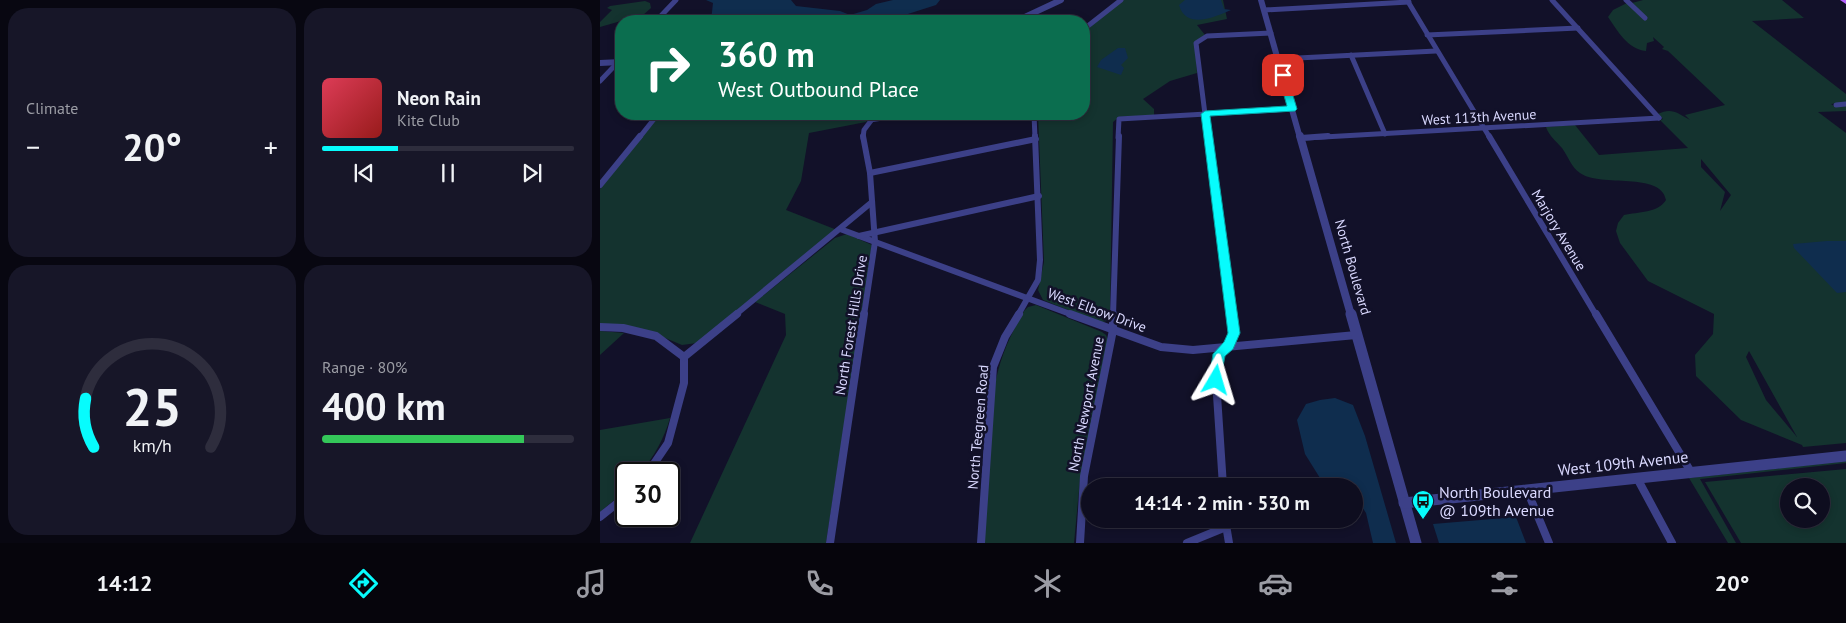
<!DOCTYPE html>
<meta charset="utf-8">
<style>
:root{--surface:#0e0d1f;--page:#171628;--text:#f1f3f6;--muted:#9b9ca4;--line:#2e2d3d;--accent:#07fcfd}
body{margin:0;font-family:"PT Sans",sans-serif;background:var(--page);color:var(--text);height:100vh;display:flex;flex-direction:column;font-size:19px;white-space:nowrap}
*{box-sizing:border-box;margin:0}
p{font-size:16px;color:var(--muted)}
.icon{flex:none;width:28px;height:28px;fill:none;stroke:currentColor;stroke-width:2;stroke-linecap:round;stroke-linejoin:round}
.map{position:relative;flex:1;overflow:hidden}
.drawer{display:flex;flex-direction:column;gap:8px;padding:8px;background:#080711;width:600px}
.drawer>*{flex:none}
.guide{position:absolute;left:15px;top:15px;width:475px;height:105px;border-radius:20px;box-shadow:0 2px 8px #0003,0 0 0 1px var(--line);background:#0b6e4f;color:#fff;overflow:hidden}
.tools{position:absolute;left:1180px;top:478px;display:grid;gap:10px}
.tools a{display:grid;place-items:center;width:50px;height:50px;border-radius:50%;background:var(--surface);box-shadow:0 2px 8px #0003,0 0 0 1px var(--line);font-size:25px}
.speed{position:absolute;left:15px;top:462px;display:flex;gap:10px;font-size:25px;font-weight:700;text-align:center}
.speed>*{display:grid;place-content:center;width:65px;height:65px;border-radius:50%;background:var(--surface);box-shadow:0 2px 8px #0003,0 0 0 1px var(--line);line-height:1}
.speed .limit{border:2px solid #111;border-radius:8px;background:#fff;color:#111}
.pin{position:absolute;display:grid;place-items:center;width:42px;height:42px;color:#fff;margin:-21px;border-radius:10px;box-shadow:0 2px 8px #0006}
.me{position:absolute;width:55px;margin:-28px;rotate:7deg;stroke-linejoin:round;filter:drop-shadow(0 0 4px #0008)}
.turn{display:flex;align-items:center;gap:18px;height:105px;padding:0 20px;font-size:22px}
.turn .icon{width:65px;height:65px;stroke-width:2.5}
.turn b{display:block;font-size:35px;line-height:42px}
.big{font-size:38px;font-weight:600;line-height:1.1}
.drawer .widget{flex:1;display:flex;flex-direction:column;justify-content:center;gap:8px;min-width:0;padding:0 18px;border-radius:20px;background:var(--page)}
.drawer .dial{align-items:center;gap:0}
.dial svg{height:130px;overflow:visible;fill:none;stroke:var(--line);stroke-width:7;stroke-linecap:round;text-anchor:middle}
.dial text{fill:var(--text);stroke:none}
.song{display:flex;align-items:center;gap:15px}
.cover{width:60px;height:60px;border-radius:8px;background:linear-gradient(135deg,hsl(350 70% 55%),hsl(0 70% 35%))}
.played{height:5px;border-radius:2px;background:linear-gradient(90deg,var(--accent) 30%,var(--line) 30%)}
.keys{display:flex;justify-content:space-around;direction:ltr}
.heat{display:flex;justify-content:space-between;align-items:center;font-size:28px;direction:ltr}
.charge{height:8px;border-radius:4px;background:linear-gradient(90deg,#34c759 80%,var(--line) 0)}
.drawer .tiles{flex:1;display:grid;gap:8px;grid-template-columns:repeat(2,1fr)}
.trip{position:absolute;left:481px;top:478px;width:282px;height:50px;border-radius:25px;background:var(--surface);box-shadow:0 2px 8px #0003,0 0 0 1px var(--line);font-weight:600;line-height:50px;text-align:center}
.dock{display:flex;height:80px;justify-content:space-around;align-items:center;background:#06050c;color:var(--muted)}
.dock .icon{width:35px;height:35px}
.dock .selected{color:var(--accent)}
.dock b{font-size:22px;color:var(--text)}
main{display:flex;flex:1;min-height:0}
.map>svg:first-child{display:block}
.green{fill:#14332f;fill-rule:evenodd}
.water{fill:#0f2d4e}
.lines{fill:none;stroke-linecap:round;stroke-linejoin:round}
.minor-far2{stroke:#3c4088;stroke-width:5}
.minor-far1{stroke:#3c4088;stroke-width:6}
.minor{stroke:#3c4088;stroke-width:8}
.tertiary-far2{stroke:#3c4088;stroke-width:6}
.tertiary-far1{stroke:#3c4088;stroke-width:8}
.tertiary{stroke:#3c4088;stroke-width:11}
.primary{fill:#b461fe;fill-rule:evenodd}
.route{fill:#07fcfd;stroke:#05a4a4}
.labels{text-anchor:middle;stroke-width:5;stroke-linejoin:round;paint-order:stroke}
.street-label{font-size:14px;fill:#dad9ff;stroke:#121129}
.near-street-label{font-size:16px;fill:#dad9ff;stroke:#121129}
.near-poi-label{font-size:16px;fill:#dad9ff;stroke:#121129;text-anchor:start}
</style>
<main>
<section class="drawer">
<div class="tiles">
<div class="widget"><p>Climate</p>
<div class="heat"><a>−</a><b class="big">20°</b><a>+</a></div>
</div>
<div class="widget">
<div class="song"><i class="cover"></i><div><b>Neon Rain</b><p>Kite Club</p></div></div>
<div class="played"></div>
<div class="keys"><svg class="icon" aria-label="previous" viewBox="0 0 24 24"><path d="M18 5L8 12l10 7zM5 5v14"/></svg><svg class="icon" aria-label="pause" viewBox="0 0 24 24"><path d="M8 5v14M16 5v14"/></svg><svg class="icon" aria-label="next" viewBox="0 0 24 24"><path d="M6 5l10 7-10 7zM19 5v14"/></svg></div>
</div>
<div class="widget dial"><svg viewBox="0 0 100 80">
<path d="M14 69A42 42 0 1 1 86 69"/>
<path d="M14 69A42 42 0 0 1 9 39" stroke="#07fcfd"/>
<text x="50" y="56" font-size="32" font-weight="700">25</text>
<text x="50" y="72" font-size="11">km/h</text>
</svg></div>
<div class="widget"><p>Range · 80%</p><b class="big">400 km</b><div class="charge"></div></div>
</div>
</section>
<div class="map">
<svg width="1246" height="543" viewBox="0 0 1246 543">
<rect width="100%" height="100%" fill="#121129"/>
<g class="green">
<polygon points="523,0 623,0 627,19 597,25 605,35 595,42 597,73 570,81 543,99 554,109 554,115 519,117 513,122 510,316 509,320 500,323 443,300 438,290 444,262 438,114 484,114 484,32"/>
<path d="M1043,0H1182L1204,18L1152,21L1246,94V102L1231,104L1236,107L1246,106V111L1218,112L1246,133V443L1203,447L1202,445L1141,420L1096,376L1095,355L1113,334L1114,314L1048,281L1020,243L1016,231L1018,223L1024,215C1038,212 1058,213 1066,200C1061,171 1001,188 980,173C971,167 968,156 962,148C956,141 949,136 946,127L975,125L999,155L1088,148L1060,120L1063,119L1058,114C1071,107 1078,113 1090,120L1085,115L1125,105L1068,51L1062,49L1064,47L1053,37L1054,41L1047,43L1046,51C1027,49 1018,31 1008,17L1013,10L1027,3L1045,19H1048L1032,3ZM1101,159L1131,195L1120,211L1125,192L1101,167ZM1149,351L1197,437L1166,400L1146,357Z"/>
<polygon points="45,1 50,3 51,8 43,15 31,21 21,21 0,27 0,22 12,10 7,8 10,6"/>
<polygon points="60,114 273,114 266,122 209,133 201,181 186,210 237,230 97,343 82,345 53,333 0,325 0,189"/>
<polygon points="247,234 272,245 226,543 90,543 186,335 185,314 155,302 235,238"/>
<path d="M436,305L502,332L506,335L508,340L480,480L474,543H384L394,390C399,360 409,337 424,311L428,307Z"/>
<polygon points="0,331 24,333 0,355"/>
<path d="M70,418C64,439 54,456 40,474H26V490L0,512V430Z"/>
<polygon points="1246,461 1246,463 1100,479 1136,543 1128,543 1089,478"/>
<path d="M1246,469V543H1141L1105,482ZM1189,486H1221V519H1189Z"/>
</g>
<g class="water">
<polygon points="106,0 191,0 196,6 240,11 250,15 267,10 276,4 293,0 340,0 336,5 286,21 111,21 113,3"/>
<path d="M585,0H621L624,9L631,10C615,17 586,30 579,5Z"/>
<polygon points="518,48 525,48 528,58 521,65 524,68 521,75 497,67 501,60"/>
<polygon points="1227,241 1246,241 1246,292 1237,293 1194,248 1193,244"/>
<polygon points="735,398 753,405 765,436 796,543 773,543 766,513 755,496 755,486 720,478 705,454 697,420 706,404 720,400"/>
<polygon points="916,517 926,543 839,543 833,524"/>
</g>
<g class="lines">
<g class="minor-far2">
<polyline points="807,0 890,138"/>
<polyline points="952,0 1059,118"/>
<polyline points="1026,0 1045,18"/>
<polyline points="664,10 809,2"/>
<polyline points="56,21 76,0"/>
<polyline points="484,29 521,0"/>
<polyline points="827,35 978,28"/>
<polyline points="751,55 785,134"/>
<polyline points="678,59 836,51"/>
<polyline points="0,81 21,59"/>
<polyline points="1236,105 1246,104"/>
<polyline points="434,114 435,138"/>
<polyline points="270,120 307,114"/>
<polyline points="39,138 58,114"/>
<polyline points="263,138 264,130 276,114"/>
<polyline points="518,138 519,119 692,109"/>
<polyline points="608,138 596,43 607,36 671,33"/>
<polyline points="706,138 1059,118"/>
</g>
<g class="minor-far1">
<polyline points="263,136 270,173 275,242 264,315"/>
<polyline points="608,136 632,315"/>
<polyline points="889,136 996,315"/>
<polyline points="701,138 728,136"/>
<polyline points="270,173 436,139"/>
<polyline points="0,185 40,136"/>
<polyline points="240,229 473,315"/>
<polyline points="259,236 439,196"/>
<polyline points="135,315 272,202"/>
<polyline points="418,315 438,280 440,260 435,136"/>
<polyline points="513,315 519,136"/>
</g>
<g class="minor">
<polyline points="470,314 561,347 593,350 756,335"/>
<polyline points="996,314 1091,472"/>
<polyline points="0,327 23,328 56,336 84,357 84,383 68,443 47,474"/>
<polyline points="84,357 137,314"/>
<polyline points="1037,478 1072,543"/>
<path d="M623,486L616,380L619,354C635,340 634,333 631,314"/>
<polyline points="927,490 949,543"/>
<polyline points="0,517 26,496"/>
<polyline points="625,519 629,543"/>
<polyline points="230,543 264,314"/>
<polyline points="381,543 393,367 405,337 419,314"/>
<polyline points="480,543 484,476 513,330 513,314"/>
<polyline points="587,543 626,527"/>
</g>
<g class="tertiary-far2">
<polyline points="661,0 700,138"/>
<polyline points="416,21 461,0"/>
<polyline points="0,63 21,62"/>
</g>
<polyline class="tertiary-far1" points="700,136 751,315"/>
<g class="tertiary">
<polyline points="751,314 816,543"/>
<polyline points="804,503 1246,456"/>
</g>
<polygon class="primary" points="1240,0 1246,0 1246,4"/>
</g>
<polygon class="route" points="683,73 687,75 697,109 695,111 610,116 640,333 633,349 625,356 620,383 616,385 611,383 609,380 613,354 624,342 628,333 601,114 605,111 687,106 678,75"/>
<defs>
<g id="bus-pin" transform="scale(1.125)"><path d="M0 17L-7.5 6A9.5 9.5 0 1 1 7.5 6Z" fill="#07fcfd" stroke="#121129"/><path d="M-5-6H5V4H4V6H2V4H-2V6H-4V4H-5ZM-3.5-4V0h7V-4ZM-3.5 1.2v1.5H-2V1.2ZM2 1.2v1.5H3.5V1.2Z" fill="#111"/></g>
</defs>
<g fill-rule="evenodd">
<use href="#bus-pin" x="823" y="501"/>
</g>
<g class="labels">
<g class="street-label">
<text transform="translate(879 117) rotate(-3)" y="5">West 113th Avenue</text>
<text transform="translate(959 230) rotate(59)" y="5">Marjory Avenue</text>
<text transform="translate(753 267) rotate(74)" y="5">North Boulevard</text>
<text transform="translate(497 310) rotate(20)" y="5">West Elbow Drive</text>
<text transform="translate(251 325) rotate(-81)" y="5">North Forest Hills Drive</text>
<text transform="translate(486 404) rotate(-79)" y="5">North Newport Avenue</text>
<text transform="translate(378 427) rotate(-85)" y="5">North Teegreen Road</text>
</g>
<g class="near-street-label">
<text transform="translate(1023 463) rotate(-6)" y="6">West 109th Avenue</text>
</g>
<g class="near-poi-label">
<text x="839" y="498">North Boulevard<tspan x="839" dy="18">@ 109th Avenue</tspan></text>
</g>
</g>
</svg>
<div class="tools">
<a><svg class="icon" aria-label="search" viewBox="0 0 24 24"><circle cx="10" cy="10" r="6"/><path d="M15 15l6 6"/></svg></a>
</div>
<div class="speed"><div class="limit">30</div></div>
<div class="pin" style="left:683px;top:75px;background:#d93025"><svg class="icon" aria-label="arrive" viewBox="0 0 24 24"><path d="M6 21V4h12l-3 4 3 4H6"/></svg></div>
<svg class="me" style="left:616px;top:380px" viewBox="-20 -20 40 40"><path d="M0-17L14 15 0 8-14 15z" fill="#07fcfd" stroke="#fff" stroke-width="4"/></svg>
<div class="trip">14:14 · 2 min · 530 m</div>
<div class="guide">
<div class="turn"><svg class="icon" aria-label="right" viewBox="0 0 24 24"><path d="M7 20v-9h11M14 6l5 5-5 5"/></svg><div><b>360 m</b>West Outbound Place</div></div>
</div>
</div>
</main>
<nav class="dock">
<b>14:12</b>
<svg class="icon selected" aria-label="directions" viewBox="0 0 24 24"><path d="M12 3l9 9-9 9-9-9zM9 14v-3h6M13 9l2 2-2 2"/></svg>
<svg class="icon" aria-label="music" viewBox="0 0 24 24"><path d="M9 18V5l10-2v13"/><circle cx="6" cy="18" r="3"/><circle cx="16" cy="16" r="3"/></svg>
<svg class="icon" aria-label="phone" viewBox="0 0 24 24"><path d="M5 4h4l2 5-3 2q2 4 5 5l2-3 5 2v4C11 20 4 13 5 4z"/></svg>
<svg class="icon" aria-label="climate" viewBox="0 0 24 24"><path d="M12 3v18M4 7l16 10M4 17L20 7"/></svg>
<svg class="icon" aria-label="car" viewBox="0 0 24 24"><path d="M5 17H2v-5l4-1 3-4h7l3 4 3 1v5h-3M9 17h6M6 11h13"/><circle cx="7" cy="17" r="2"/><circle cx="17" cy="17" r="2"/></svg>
<svg class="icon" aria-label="filters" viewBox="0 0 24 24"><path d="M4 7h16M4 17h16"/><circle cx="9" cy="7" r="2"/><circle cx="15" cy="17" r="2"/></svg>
<b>20°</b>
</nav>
